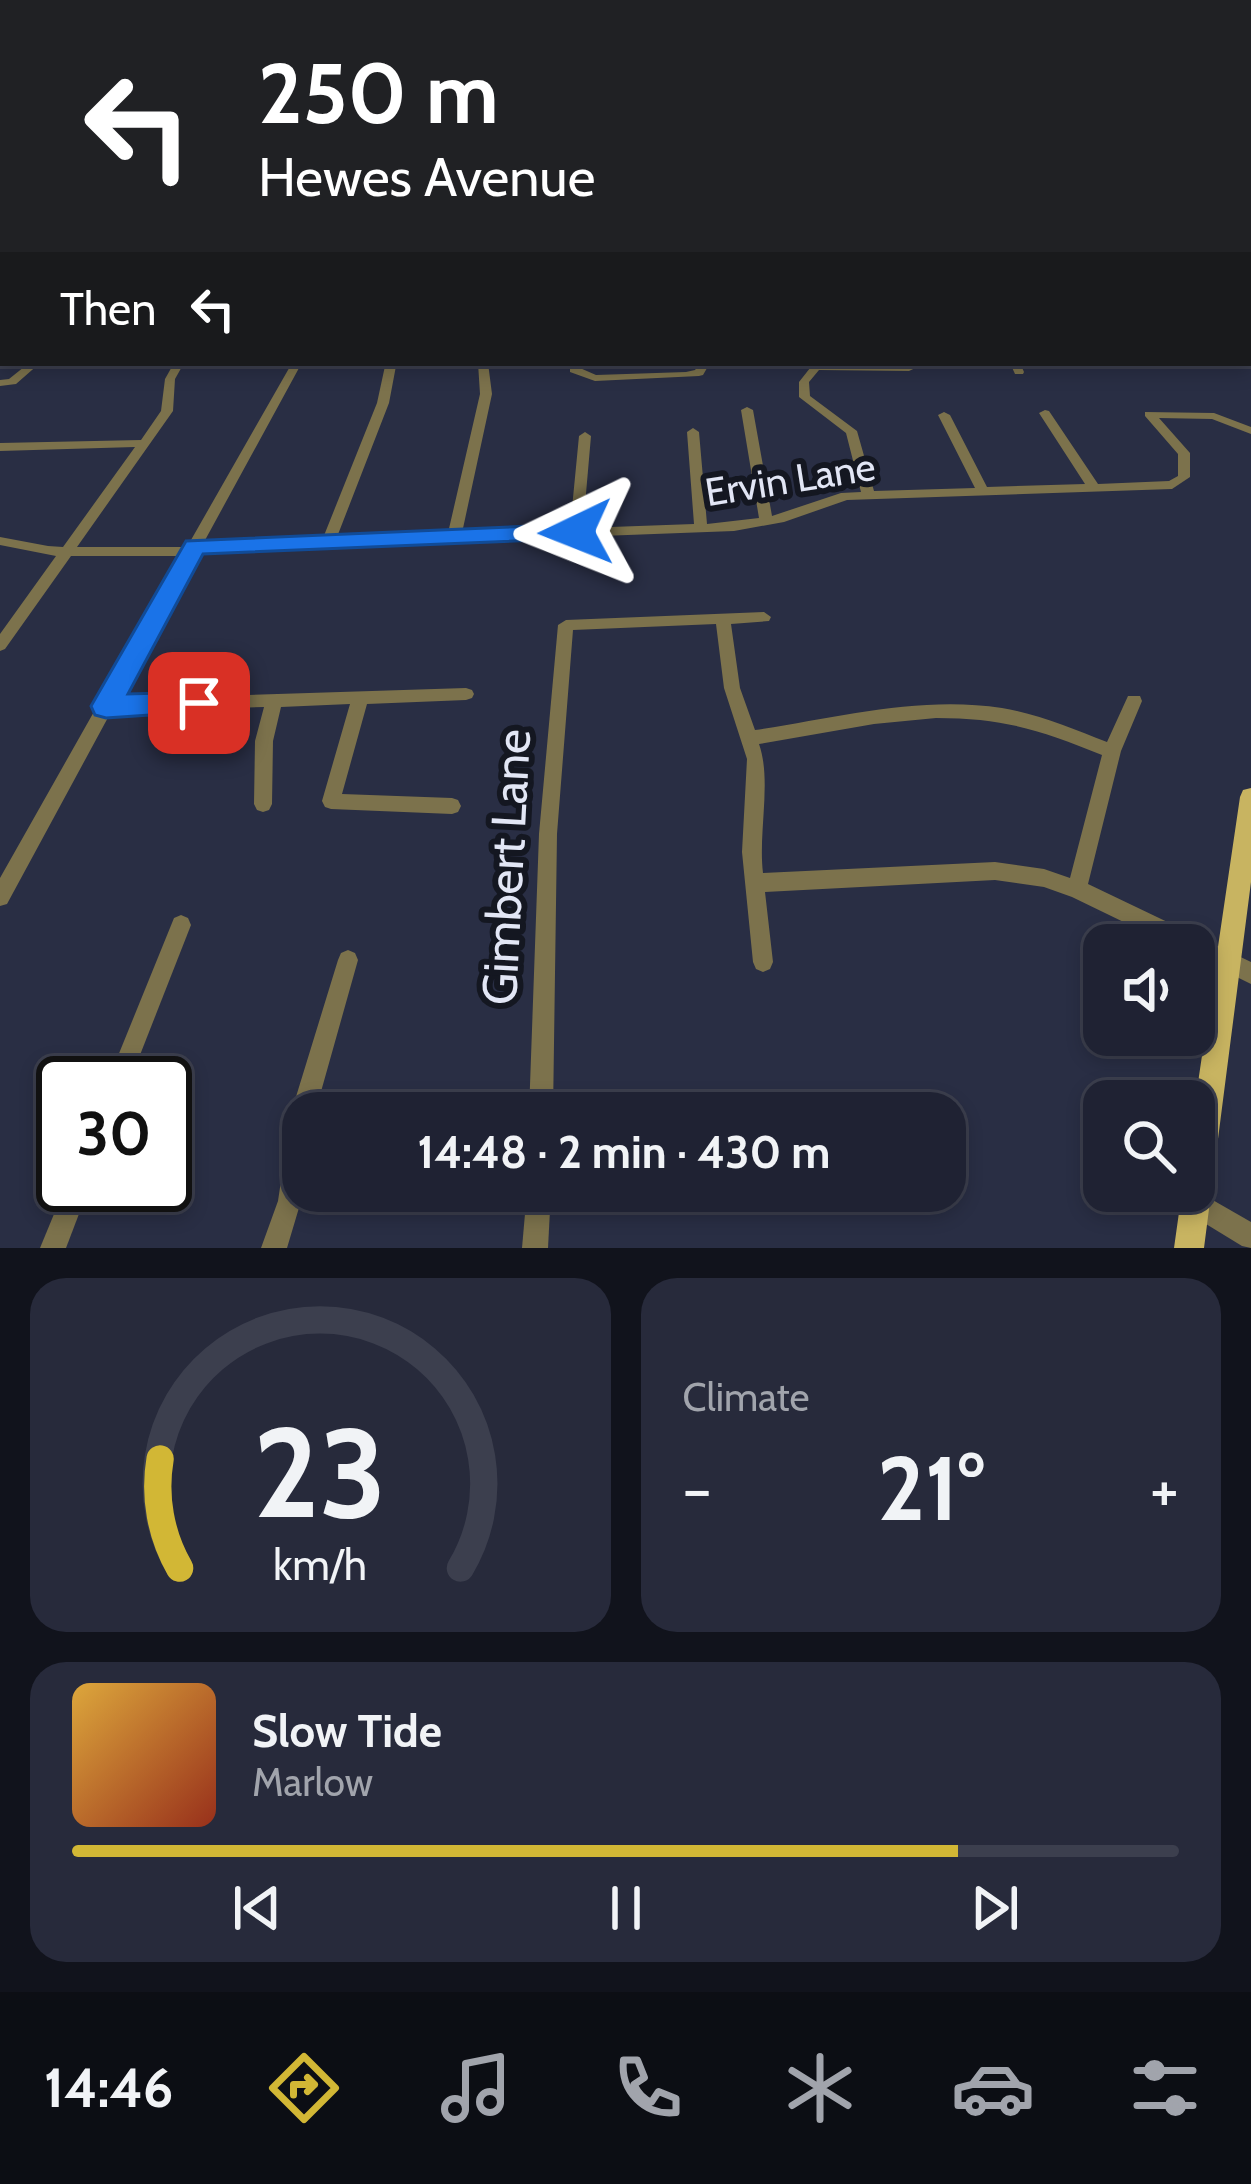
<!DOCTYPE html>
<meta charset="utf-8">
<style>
:root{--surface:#1f2233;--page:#272a3b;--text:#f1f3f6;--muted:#a1a4ac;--line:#3c3f4e;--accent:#d2b735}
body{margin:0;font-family:Cabin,sans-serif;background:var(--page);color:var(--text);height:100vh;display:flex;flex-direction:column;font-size:45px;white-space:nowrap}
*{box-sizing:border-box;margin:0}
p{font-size:39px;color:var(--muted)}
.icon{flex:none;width:66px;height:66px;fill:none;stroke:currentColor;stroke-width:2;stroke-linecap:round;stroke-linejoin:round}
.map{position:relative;height:1248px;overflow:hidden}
.drawer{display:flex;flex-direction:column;gap:30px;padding:30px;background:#11131c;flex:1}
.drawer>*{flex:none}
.hud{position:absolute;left:0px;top:0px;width:1251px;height:366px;box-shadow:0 6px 18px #0003,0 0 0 3px var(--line);background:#202124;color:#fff;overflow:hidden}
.controls{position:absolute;left:1083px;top:924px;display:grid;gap:24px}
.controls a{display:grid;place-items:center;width:132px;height:132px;border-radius:24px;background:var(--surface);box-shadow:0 6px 18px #0003,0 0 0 3px var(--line);font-size:60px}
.speed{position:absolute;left:36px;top:1056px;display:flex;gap:24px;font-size:60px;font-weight:700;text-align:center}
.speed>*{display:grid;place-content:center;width:156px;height:156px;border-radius:50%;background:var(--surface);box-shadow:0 6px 18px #0003,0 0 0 3px var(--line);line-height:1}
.speed .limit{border:6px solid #111;border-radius:18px;background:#fff;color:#111}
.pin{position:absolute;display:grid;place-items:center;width:102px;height:102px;color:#fff;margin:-51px;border-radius:24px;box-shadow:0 6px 18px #0006}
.me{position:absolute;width:132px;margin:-66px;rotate:268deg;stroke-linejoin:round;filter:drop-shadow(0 0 9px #0008)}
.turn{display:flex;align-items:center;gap:42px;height:252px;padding:0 60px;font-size:54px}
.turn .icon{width:156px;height:156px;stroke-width:2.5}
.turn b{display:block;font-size:84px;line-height:102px}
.then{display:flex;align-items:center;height:114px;padding:0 60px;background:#0003;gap:24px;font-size:45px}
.big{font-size:90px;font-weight:700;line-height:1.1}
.drawer .card{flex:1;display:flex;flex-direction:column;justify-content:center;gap:18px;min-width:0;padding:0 42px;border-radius:36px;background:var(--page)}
.drawer .dial{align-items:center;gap:0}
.dial svg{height:312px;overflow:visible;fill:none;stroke:var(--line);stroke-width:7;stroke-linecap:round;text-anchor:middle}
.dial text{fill:var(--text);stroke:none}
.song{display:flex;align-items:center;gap:36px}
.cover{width:144px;height:144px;border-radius:18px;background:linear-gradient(135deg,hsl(40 70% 55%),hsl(10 70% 35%))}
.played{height:12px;border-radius:6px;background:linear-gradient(90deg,var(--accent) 80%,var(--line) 80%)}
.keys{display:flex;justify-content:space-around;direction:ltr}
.heat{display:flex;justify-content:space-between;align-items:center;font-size:66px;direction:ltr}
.drawer .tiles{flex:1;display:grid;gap:30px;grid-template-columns:1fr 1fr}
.card:last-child{grid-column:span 2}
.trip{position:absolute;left:282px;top:1092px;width:684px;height:120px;border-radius:36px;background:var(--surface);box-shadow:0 6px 18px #0003,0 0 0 3px var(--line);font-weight:700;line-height:120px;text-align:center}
.tab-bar{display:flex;height:192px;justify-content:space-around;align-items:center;background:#0c0e14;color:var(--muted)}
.tab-bar .icon{width:84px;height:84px}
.tab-bar .active{color:var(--accent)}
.tab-bar b{font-size:54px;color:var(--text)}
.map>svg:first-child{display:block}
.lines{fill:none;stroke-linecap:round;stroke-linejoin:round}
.minor{fill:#7c724c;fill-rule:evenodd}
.major{fill:#c8b461;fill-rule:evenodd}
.route{fill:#1a73e8;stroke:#114b97;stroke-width:3}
.labels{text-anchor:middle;stroke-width:12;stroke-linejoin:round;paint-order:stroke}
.street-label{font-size:39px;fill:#e2e6f5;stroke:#141721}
.near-street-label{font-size:48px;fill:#e2e6f5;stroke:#141721}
</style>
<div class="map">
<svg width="1251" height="1248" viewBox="0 0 1251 1248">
<rect width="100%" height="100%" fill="#292e44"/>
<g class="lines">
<g class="minor">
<polygon points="3,156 3,161 0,162 0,157"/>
<polygon points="1248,160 1251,161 1251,165 1248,164"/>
<polygon points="1248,186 1251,187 1251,191 1248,190"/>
<polygon points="3,199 3,205 0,206 0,200"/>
<rect x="1248" y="211" width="3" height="5"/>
<rect x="1248" y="230" width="3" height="4"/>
<rect x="0" y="259" width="3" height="6"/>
<polygon points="3,275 3,283 0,284 0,276"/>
<rect x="1248" y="292" width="3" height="6"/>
<rect x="0" y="294" width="3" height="6"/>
<polygon points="1248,357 1251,358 1251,364 1247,363"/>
<polygon points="29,363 40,363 16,384 0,386 0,380 9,379"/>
<path d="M174,363H184L175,379L173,411L77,547H187L292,363H400L396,366L389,403L337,537L448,533L480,394L478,363H488L492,394L462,533L570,529L579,436L585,432L591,436L583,528L694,524L687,432L693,428L699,432L707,524L759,518L741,410L747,407L753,410L772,516L841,493L861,492L846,433L799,397V382L814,363H926L909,371L819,370L809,382L810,396L857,431L874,491L975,488L938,415L944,412L950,415L987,487L1085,484L1039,413L1045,410L1049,411L1098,484L1169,481L1178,476V454L1145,416V412L1214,413L1251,427V434L1212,419L1159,418L1190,453V477L1172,489L847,500L784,522L734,531L199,551L119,699L466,688L472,690L474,694L472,698L466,700L367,704L342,794L452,798L458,800L461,806L458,812L452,814L331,809L325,807L322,801L350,704L281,707L273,741L272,804L269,810L263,812L257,810L254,804L255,741L264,707L111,712L7,904L0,906V878L182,556H71L5,649L0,651V634L56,556L0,545V537L48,546L63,547L135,447L0,451V443L141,440L161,411L165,379ZM385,366L377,403L323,538L204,542L299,368Z"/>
<polygon points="570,363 580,363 580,368 596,375 686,372 695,370 700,363 710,363 703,375 699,376 595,381 570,372"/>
<polygon points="1010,363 1020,363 1024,372 1023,374 1015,374"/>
<polygon points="1109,363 1120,363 1123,367 1114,369"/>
<path d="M764,612L771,617L769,621L731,624L740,688L755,730C836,718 920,695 1002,708C1039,714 1073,729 1107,742L1128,696H1140L1142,701L1121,751L1088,884L1251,962V984L1194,956V945H1171L1072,897L1044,887L995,880L765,892L773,962L770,969L763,972L756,969L753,962L742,852L747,759L724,688L716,624L573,630L557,834L553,1113H529L539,834L558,625L566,620ZM936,718C1004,718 1040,730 1102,755L1070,878L1044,869L995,862L763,873C758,832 772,781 759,744L874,724Z"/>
<polygon points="181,915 188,918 191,925 129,1083 107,1083 174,918"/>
<polygon points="348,950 355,953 358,960 315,1113 303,1113 304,1191 287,1248 261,1248 278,1201 291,1113 338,960 341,953"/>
<polygon points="66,1185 90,1185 66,1248 40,1248"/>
<polygon points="527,1191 551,1191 548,1248 522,1248"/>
<polygon points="1197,1191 1251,1222 1251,1248 1242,1246 1188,1213 1184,1204 1188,1195"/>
</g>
<polygon class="major" points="1251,788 1251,882 1204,1248 1174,1248 1182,1191 1194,1191 1194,1110 1240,797 1243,790"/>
</g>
<linearGradient id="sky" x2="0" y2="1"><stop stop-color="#171925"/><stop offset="0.46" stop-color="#434c67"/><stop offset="1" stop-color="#434c67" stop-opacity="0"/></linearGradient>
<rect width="1251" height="322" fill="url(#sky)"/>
<polygon class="route" points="576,524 585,527 585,538 203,554 128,694 199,692 209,695 213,703 209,711 106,718 95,715 91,706 186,541"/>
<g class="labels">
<g class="street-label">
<text transform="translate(790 479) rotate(-9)" y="14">Ervin Lane</text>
</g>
<g class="near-street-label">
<text transform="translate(506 867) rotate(-87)" y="17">Gimbert Lane</text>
</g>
</g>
</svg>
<div class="controls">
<a><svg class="icon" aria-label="sound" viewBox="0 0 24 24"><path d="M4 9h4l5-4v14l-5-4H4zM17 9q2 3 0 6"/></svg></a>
<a><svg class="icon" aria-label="search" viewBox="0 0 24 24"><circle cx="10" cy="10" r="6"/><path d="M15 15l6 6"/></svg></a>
</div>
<div class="speed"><div class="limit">30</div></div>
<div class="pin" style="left:199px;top:703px;background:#d93025"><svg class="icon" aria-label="arrive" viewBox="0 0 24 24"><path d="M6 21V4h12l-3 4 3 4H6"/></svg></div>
<svg class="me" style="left:576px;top:532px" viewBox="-20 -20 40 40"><path d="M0-17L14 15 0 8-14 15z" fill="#1a73e8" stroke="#fff" stroke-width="4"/></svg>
<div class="trip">14:48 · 2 min · 430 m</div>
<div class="hud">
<div class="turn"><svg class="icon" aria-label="left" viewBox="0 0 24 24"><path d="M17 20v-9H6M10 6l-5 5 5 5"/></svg><div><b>250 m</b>Hewes Avenue</div></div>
<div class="then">Then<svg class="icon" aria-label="left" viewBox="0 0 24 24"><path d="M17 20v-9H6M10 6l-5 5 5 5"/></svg></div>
</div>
</div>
<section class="drawer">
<div class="tiles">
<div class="card dial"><svg viewBox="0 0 100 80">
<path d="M14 69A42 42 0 1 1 86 69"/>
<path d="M14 69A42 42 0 0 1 9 41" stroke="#d2b735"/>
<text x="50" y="56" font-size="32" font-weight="700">23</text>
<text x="50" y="72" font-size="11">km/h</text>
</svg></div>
<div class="card"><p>Climate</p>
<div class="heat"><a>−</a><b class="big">21°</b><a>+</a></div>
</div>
<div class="card">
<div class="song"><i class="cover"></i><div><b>Slow Tide</b><p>Marlow</p></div></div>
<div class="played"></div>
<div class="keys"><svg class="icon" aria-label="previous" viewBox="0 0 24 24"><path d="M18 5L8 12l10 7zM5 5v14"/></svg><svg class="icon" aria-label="pause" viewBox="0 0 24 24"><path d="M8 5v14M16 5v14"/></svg><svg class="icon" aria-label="next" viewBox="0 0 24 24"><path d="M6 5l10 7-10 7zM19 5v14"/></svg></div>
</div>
</div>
</section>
<nav class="tab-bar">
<b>14:46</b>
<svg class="icon active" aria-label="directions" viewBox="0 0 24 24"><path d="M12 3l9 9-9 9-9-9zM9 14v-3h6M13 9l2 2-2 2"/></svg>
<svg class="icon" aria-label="music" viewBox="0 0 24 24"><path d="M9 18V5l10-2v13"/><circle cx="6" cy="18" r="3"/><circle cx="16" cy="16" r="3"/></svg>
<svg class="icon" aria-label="phone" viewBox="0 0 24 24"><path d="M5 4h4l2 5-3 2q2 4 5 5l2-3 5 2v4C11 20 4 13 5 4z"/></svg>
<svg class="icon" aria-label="climate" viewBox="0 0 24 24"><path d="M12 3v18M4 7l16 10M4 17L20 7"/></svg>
<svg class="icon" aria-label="car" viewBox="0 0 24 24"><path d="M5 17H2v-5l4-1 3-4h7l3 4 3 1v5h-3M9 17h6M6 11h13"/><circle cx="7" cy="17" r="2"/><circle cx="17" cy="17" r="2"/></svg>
<svg class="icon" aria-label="filters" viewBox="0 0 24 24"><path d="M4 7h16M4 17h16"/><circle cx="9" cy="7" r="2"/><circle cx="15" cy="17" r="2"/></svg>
</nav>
